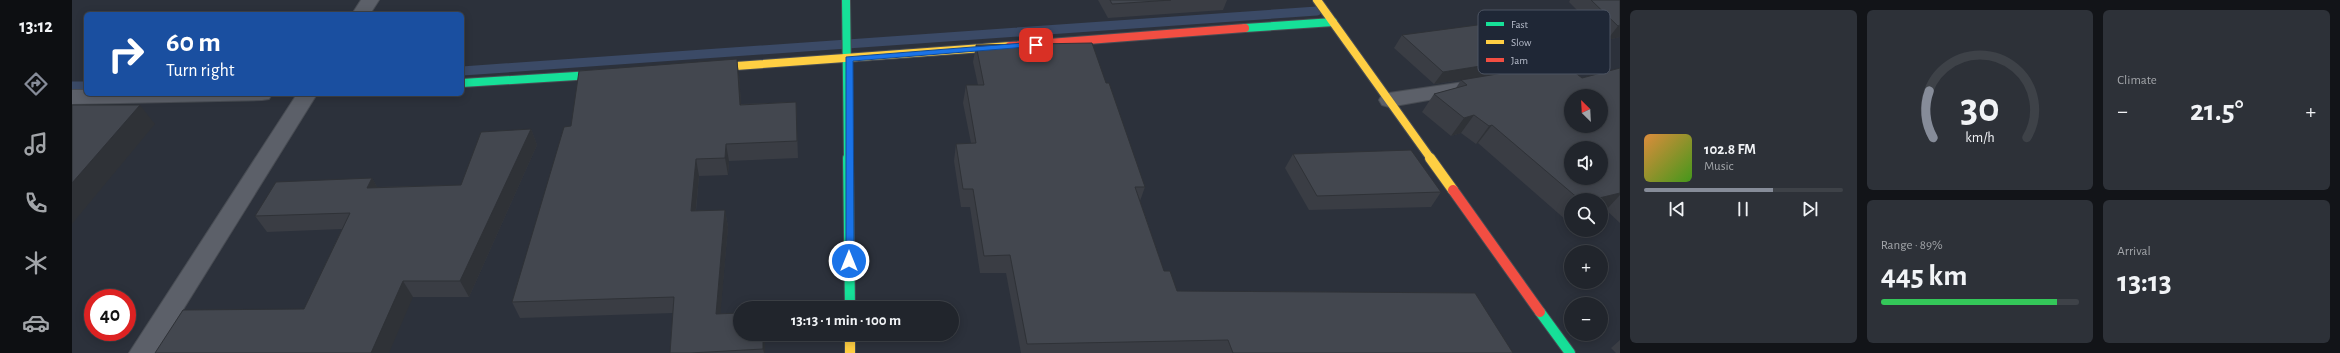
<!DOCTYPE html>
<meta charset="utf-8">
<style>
:root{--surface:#21252c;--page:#2d3138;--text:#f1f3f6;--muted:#a2a5a9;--line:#3e4248;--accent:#868c99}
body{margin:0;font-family:"Alegreya Sans",sans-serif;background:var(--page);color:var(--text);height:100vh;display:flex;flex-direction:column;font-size:15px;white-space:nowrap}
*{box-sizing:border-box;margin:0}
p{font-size:13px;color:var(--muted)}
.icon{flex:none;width:22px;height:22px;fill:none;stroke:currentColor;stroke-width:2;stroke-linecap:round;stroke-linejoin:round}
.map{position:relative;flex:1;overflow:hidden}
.drawer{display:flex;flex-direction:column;gap:10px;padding:10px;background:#121418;width:720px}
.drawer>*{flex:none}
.banner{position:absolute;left:12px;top:12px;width:380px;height:84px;border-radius:6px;box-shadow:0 2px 10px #0003,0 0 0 1px var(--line);background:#1a4fa0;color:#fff;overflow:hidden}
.needle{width:26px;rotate:336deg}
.controls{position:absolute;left:1492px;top:89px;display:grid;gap:8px}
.controls a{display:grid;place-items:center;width:44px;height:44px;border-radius:50%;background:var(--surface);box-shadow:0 2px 10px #0003,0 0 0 1px var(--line);font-size:20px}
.speed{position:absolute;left:12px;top:289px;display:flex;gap:8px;font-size:20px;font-weight:700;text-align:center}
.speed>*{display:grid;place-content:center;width:52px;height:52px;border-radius:50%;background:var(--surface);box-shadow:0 2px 10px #0003,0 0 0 1px var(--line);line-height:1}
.speed .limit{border:6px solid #d22;background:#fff;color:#111}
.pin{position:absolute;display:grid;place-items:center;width:34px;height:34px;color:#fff;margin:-17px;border-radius:8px;box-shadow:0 2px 6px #0006}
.me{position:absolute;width:44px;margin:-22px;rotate:0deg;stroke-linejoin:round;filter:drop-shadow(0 0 3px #0008)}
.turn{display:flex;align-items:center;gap:14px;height:84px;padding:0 16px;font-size:18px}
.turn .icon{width:52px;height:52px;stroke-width:2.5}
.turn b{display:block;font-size:28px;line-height:34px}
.big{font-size:30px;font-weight:600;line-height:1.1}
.drawer .tile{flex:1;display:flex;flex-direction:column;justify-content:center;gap:6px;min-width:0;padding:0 14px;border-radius:6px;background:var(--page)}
.drawer .dial{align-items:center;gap:0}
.dial svg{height:104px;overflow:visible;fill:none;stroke:var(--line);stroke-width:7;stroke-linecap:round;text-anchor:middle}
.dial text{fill:var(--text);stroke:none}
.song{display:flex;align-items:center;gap:12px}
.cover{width:48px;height:48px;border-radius:6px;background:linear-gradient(135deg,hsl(30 70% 55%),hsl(100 70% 35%))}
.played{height:4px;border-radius:2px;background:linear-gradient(90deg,var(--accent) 65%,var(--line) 65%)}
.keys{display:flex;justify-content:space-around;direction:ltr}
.heat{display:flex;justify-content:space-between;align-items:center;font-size:22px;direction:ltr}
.charge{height:6px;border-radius:3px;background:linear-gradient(90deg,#34c759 89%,var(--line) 0)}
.drawer .tiles{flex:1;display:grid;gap:10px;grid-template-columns:repeat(3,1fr)}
.tile:first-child{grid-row:span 2}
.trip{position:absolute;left:661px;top:301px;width:226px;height:40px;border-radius:20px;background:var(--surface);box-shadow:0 2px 10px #0003,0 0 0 1px var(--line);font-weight:600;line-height:40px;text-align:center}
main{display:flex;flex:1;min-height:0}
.menu{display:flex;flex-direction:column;width:72px;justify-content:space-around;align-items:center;background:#0d0f12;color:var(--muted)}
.menu .icon{width:28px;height:28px}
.menu .active{color:var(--accent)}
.menu b{font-size:18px;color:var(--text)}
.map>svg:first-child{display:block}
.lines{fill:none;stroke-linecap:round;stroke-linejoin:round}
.stream{stroke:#3b4a66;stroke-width:9}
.street-casing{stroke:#484c53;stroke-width:2}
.fast-far1-casing{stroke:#484c53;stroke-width:10}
.fast-casing{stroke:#484c53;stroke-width:12}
.slow-far1-casing{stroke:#484c53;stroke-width:10}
.slow-casing{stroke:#484c53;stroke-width:12}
.jam-far1-casing{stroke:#484c53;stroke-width:10}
.jam-casing{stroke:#484c53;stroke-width:12}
.street{fill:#5c6069;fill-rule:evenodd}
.fast-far1{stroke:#16e098;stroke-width:8}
.fast{stroke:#16e098;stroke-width:10}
.slow-far1{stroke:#ffcf43;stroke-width:8}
.slow{stroke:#ffcf43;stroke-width:10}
.jam-far1{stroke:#f24e42;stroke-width:8}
.jam{stroke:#f24e42;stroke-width:10}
.wall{fill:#3a3d44}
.shaded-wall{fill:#2f3237}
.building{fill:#43474f;stroke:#2f3237;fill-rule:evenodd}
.route{fill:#1a73e8;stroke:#114b97}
.key{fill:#1f2736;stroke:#4d5463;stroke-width:1}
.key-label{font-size:11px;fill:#b7bdcb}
</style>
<main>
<nav class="menu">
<b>13:12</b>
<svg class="icon active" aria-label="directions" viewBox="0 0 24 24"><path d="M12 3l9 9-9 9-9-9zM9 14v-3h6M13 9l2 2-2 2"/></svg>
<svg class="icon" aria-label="music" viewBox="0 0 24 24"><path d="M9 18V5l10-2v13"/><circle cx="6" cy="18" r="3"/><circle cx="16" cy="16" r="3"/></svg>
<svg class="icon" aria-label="phone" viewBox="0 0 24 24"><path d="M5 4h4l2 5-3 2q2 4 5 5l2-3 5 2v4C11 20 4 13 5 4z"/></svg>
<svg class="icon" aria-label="climate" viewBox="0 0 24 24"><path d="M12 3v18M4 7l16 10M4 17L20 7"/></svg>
<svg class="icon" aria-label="car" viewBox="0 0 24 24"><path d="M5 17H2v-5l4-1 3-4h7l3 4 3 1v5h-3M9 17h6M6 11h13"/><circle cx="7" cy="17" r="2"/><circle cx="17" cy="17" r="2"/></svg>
</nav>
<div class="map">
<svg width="1548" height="353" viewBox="0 0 1548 353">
<rect width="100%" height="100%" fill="#2c313b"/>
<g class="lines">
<g class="stream">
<polyline points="390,71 1245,11"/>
<polyline points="0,86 14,86"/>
</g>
<g class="street-casing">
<g id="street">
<polygon points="289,0 307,0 298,14 280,14"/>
<polygon points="1406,80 1413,82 1416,86 1413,90 1317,107 1310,105 1307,100 1310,95 1317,93"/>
<polygon points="0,90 14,90 14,94 200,94 197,99 190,100 0,104"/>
<polygon points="225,94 245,94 84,353 57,353"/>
</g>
</g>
<g class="fast-far1-casing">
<g id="fast-far1">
<polyline points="774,0 776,159"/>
<polyline points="1173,28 1261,22"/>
<polyline points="390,83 536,74"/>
</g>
</g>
<g class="fast-casing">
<g id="fast">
<polyline points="776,158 778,308"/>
<polyline points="1468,312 1498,353"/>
</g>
</g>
<g class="slow-far1-casing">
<g id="slow-far1">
<polyline points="1245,0 1359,159"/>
<polyline points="636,68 938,46"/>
</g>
</g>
<g class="slow-casing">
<g id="slow">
<polyline points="1358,158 1381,190"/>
<polyline points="778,334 778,353"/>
</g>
</g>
<g class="jam-far1-casing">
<polyline id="jam-far1" points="938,46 1173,28"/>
</g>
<g class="jam-casing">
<polyline id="jam" points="1381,190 1468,312"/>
</g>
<use href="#street" class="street"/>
<use href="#fast-far1" class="fast-far1"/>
<use href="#fast" class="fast"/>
<use href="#slow-far1" class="slow-far1"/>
<use href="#slow" class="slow"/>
<use href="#jam-far1" class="jam-far1"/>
<use href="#jam" class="jam"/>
</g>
<g class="wall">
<polygon points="1026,0 1155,0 1151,10 1036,18"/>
<polygon points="1498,0 1548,0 1548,37 1535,40 1497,2"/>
<polygon points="1330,35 1471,56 1463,67 1510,78 1548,68 1548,223 1534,210 1529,211 1529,200 1499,200 1499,219 1494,220 1406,143 1404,144 1389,133 1379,136 1350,112 1362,94 1384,88 1389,80 1362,84 1322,48"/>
<polygon points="904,45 1073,187 1068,201 1092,271 1105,291 1441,353 949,353 934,273 908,273 898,207 889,207 882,161 884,144 899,143 891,103 894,85 906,85 901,62"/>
<polygon points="667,75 669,104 724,102 726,158 657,161 656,175 627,176 624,211 653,210 656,227 648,314 668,334 693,334 693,353 598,353 601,313 448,318 440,302 499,126"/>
<polygon points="459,129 465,145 397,297 341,297 232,309 270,229 195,232 183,216 300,178 305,187 389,185"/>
<polygon points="1221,154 1369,192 1359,207 1237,210 1213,168"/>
<polygon points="1548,340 1548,353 1544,353 1539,348"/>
</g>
<g class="shaded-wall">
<polygon points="1548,25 1548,37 1535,40 1546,26"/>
<polygon points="1471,56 1462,69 1362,84 1371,72"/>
<polygon points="665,59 667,75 670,122 668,105"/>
<polygon points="68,105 83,124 0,224 0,183"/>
<polygon points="1402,115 1389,133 1379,136 1392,118"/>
<polygon points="1420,125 1406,143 1404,144 1417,126"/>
<polygon points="459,129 465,145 397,297 388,281"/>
<polygon points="654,144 657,161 656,175 653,158"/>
<polygon points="624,159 627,176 622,228 619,211"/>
<polygon points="300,178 309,194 295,188"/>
<polygon points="1548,193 1548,195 1534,210 1529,211 1529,200 1519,200"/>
<polygon points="653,210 656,227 647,330 644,314"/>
<polygon points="1499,214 1499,219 1494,220"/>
<polygon points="331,281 341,297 317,353 299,353"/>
<polygon points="691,334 693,334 693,353 692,353 691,349"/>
</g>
<g class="building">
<polygon points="1038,0 1099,0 1040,4"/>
<polygon points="1519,0 1548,0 1548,25 1546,26"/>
<polygon points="1428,22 1471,56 1371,72 1330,35"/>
<polygon points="1020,43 1034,83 1037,83 1073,187 1063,187 1092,271 1098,271 1105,291 1403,293 1441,353 1161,353 1156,340 955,344 938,255 912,256 901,189 891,189 884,144 904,143 894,85 912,85 904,45"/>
<polygon points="665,59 668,105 724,102 725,141 654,144 653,158 624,159 619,211 653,210 644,314 668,313 668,334 691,334 691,349 618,353 598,353 602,297 440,302 492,127 499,126 507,71"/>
<path d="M1488,61L1510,78L1548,68V193L1519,200H1508L1420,125L1417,126L1402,115L1392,118L1362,94L1395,85L1389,80L1485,64ZM1499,96H1529V126H1499ZM1499,148H1529V178H1499Z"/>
<polygon points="0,105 68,105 0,183"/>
<polygon points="459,129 388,281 331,281 299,353 83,353 111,310 232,309 278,213 183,216 204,182 300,178 295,188 389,185 409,132"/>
<polygon points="1339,150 1369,192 1245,196 1221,154"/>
</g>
<polygon class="route" points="964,42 967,43 967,46 781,61 782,261 777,265 774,264 774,57"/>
<rect x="1406" y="10" width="132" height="64" rx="6" class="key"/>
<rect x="1414" y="22" width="18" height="4" fill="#16e098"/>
<rect x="1414" y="40" width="18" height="4" fill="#ffcf43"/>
<rect x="1414" y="58" width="18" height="4" fill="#f24e42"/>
<g class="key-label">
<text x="1439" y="28">Fast</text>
<text x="1439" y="46">Slow</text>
<text x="1439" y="64">Jam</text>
</g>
</svg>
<div class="controls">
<a><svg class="needle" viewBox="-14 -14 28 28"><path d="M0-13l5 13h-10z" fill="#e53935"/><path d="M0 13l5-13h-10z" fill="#a2a5a9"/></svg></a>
<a><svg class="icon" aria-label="sound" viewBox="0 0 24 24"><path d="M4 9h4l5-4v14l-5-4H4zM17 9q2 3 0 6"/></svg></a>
<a><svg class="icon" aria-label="search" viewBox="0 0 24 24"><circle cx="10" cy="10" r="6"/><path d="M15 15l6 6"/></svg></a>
<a>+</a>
<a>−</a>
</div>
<div class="speed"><div class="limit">40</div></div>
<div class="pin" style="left:964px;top:45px;background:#d93025"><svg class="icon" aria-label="arrive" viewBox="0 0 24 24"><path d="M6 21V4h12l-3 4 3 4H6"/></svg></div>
<svg class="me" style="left:777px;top:261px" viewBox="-20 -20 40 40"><circle r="17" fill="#1a73e8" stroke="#fff" stroke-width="3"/><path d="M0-11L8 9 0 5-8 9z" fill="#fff"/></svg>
<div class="trip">13:13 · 1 min · 100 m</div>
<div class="banner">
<div class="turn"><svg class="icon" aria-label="right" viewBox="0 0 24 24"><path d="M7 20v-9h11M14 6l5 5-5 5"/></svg><div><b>60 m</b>Turn right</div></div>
</div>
</div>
<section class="drawer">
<div class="tiles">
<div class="tile">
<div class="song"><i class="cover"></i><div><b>102.8 FM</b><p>Music</p></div></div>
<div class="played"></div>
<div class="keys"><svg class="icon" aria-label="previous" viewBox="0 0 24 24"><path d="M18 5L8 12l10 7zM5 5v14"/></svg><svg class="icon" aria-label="pause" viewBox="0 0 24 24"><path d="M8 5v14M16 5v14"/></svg><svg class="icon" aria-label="next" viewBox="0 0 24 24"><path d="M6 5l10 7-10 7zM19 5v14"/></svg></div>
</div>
<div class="tile dial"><svg viewBox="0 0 100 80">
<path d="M14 69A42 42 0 1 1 86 69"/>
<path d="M14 69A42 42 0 0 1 11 33" stroke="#868c99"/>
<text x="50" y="56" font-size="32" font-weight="700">30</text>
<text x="50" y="72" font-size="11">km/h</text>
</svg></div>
<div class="tile"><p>Climate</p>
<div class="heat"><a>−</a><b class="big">21.5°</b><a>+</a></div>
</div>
<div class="tile"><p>Range · 89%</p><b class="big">445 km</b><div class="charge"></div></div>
<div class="tile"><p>Arrival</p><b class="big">13:13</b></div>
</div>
</section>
</main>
